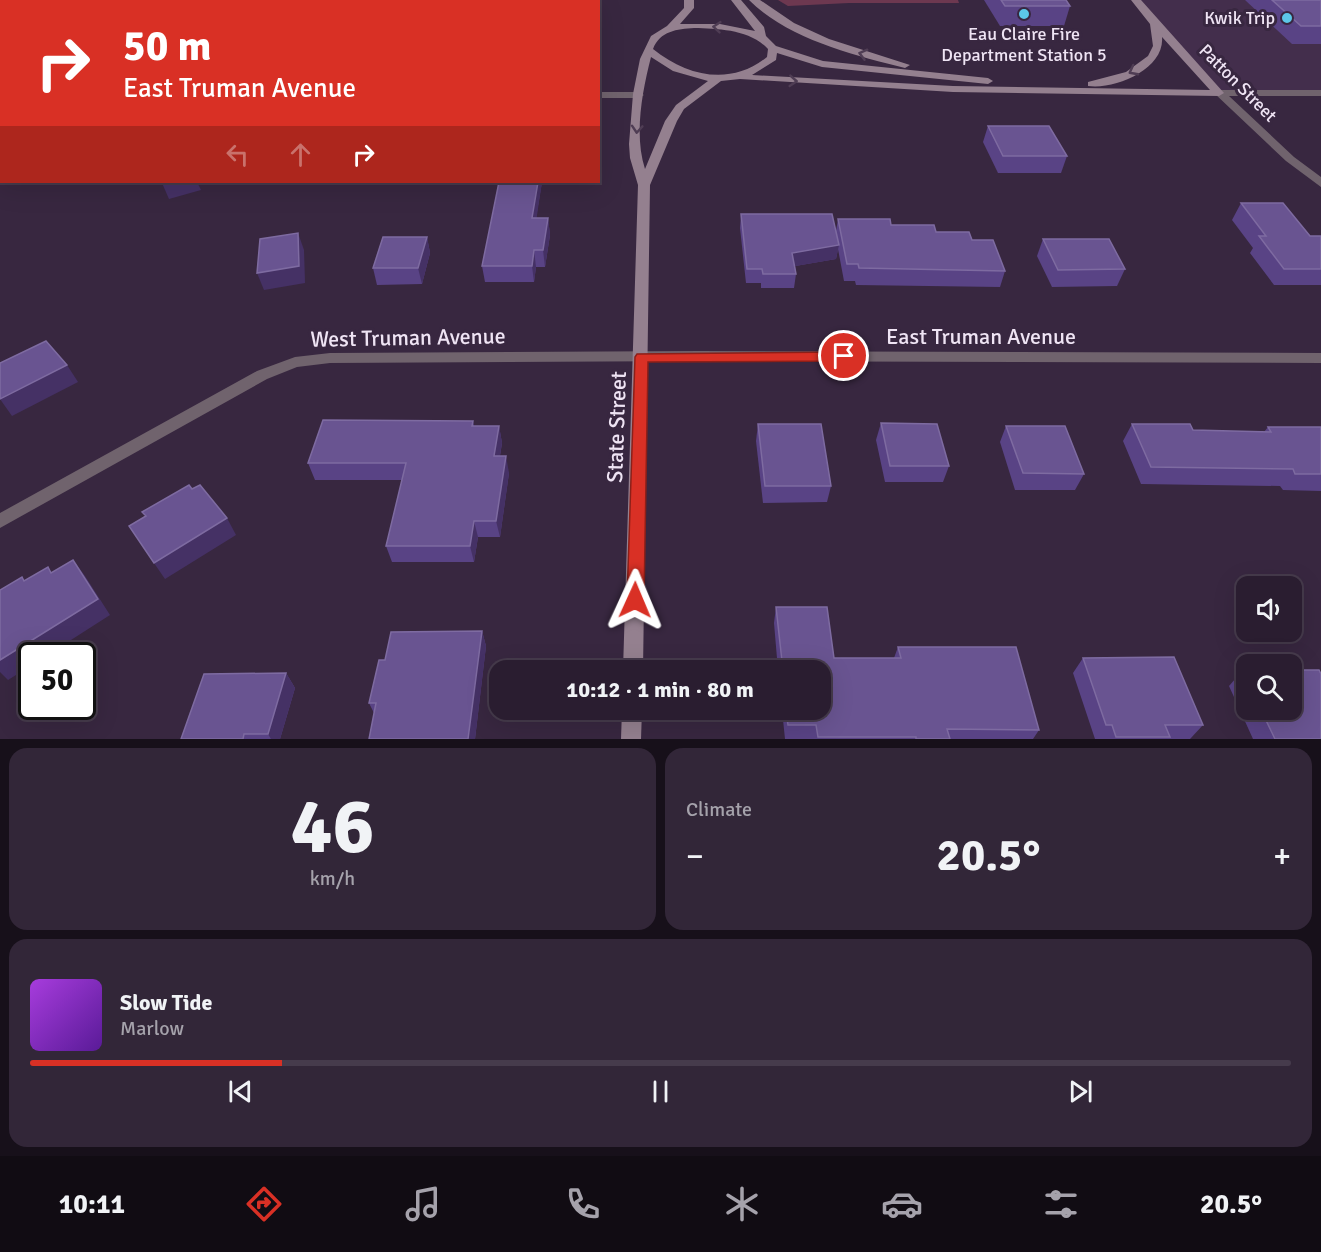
<!DOCTYPE html>
<meta charset="utf-8">
<style>
:root{--surface:#2a1d30;--page:#322638;--text:#f1f3f6;--muted:#a5a2ab;--line:#463b4c;--accent:#d93025}
body{margin:0;font-family:Signika,sans-serif;background:var(--page);color:var(--text);height:100vh;display:flex;flex-direction:column;font-size:22px;white-space:nowrap}
*{box-sizing:border-box;margin:0}
p{font-size:20px;color:var(--muted)}
.icon{flex:none;width:33px;height:33px;fill:none;stroke:currentColor;stroke-width:2;stroke-linecap:round;stroke-linejoin:round}
.map{position:relative;height:739px;overflow:hidden}
.drawer{display:flex;flex-direction:column;gap:9px;padding:9px;background:#17101a;flex:1}
.drawer>*{flex:none}
.top-card{position:absolute;left:0px;top:0px;width:600px;height:183px;box-shadow:0 6px 24px #0002,0 0 0 2px var(--line);background:#d93025;color:#fff;overflow:hidden}
.controls{position:absolute;left:1236px;top:576px;display:grid;gap:12px}
.controls a{display:grid;place-items:center;width:66px;height:66px;border-radius:12px;background:var(--surface);box-shadow:0 6px 24px #0002,0 0 0 2px var(--line);font-size:30px}
.speed{position:absolute;left:18px;top:642px;display:flex;gap:12px;font-size:30px;font-weight:700;text-align:center}
.speed>*{display:grid;place-content:center;width:78px;height:78px;border-radius:50%;background:var(--surface);box-shadow:0 6px 24px #0002,0 0 0 2px var(--line);line-height:1}
.speed .limit{border:3px solid #111;border-radius:9px;background:#fff;color:#111}
.pin{position:absolute;display:grid;place-items:center;width:51px;height:51px;color:#fff;margin:-26px;border:3px solid #fff;border-radius:50%;box-shadow:0 2px 6px #0007}
.me{position:absolute;width:66px;margin:-33px;rotate:1deg;stroke-linejoin:round;filter:drop-shadow(0 0 4px #0008)}
.turn{display:flex;align-items:center;gap:21px;height:126px;padding:0 24px;font-size:27px}
.turn .icon{width:78px;height:78px;stroke-width:2.5}
.turn b{display:block;font-size:42px;line-height:51px}
.lanes{display:flex;align-items:center;height:57px;padding:0 24px;background:#0003;justify-content:center;gap:30px;direction:ltr}
.lanes .off{opacity:.35}
.big{font-size:45px;font-weight:700;line-height:1.1}
.drawer .card{flex:1;display:flex;flex-direction:column;justify-content:center;gap:9px;min-width:0;padding:0 21px;border-radius:18px;background:var(--page)}
.drawer .dial{align-items:center;gap:0}
.dial b{font-size:78px;line-height:1}
.song{display:flex;align-items:center;gap:18px}
.cover{width:72px;height:72px;border-radius:9px;background:linear-gradient(135deg,hsl(280 70% 55%),hsl(270 70% 35%))}
.played{height:6px;border-radius:3px;background:linear-gradient(90deg,var(--accent) 20%,var(--line) 20%)}
.keys{display:flex;justify-content:space-around;direction:ltr}
.heat{display:flex;justify-content:space-between;align-items:center;font-size:33px;direction:ltr}
.drawer .tiles{flex:1;display:grid;gap:9px;grid-template-columns:1fr 1fr}
.card:last-child{grid-column:span 2}
.trip{position:absolute;left:489px;top:660px;width:342px;height:60px;border-radius:18px;background:var(--surface);box-shadow:0 6px 24px #0002,0 0 0 2px var(--line);font-weight:700;line-height:60px;text-align:center}
.menu{display:flex;height:96px;justify-content:space-around;align-items:center;background:#110c13;color:var(--muted)}
.menu .icon{width:42px;height:42px}
.menu .active{color:var(--accent)}
.menu b{font-size:27px;color:var(--text)}
.map>svg:first-child{display:block}
.built{fill:#432e4c}
.green{fill:#6d3850}
.lines{fill:none;stroke-linecap:round;stroke-linejoin:round}
.minor{fill:#70636d;fill-rule:evenodd}
.secondary{fill:#94808f;fill-rule:evenodd}
.wall{fill:#594385}
.shaded-wall{fill:#453165}
.building{fill:#695491;stroke:#7e6ba1;stroke-width:1.5}
.oneway{stroke:#4f3d54}
.route{fill:#d93025;stroke:#8d1f18;stroke-width:1.5}
.poi-dot{fill:#5cc7e8;stroke:#382740;stroke-width:2}
.labels{text-anchor:middle;stroke-width:6;stroke-linejoin:round;paint-order:stroke}
.far-poi-label{font-size:18px;fill:#efe4f4;stroke:#382740;text-anchor:end}
.far-street-label{font-size:18px;fill:#efe4f4;stroke:#382740}
.street-label{font-size:22px;fill:#efe4f4;stroke:#382740}
</style>
<div class="map">
<svg width="1321" height="739" viewBox="0 0 1321 739">
<rect width="100%" height="100%" fill="#382740"/>
<polygon class="built" points="1136,0 1321,0 1321,93 1219,93"/>
<polygon class="green" points="778,0 958,0 959,3 849,3 788,6"/>
<g class="lines">
<g class="minor">
<polygon points="91,0 101,0 91,2"/>
<polygon points="429,0 439,0 429,2"/>
<polygon points="0,90 2,90 0,98"/>
<polygon points="1321,90 1321,96 1229,96 1294,157 1321,177 1321,187 1286,161 1214,93 1219,90"/>
<polygon points="598,92 639,92 644,95 639,98 598,98"/>
<polygon points="0,160 2,160 0,168"/>
<polygon points="700,351 1321,353 1321,363 700,361 330,363 297,367 267,379 0,528 0,513 257,371 295,357 330,353"/>
</g>
<g class="secondary">
<path d="M684,0H694V8L680,24H720L755,31L731,0H741L764,27L766,36L776,46L823,61L988,78L993,81L988,84L822,67L777,53L776,60L752,75L953,86L1210,90L1162,37C1165,69 1115,90 1088,86V82L1126,72L1148,56L1153,46L1150,24L1131,0H1141L1224,93L1219,96L953,92L740,79L721,81L684,109L677,121L650,185L643,670H623L638,185L630,158L629,144L633,94L640,59L651,36L667,26L684,8ZM694,28C719,29 749,29 768,49L767,57C731,86 688,77 653,49C660,31 677,29 694,28ZM651,57L673,71L708,81L676,105L665,121L645,169C634,135 642,92 651,57Z"/>
<path d="M749,0H760L794,23L829,39L910,65L905,68C854,55 788,39 749,0Z"/>
<polygon points="622,710 642,710 641,739 621,739"/>
</g>
</g>
<g class="wall">
<polygon points="984,0 1066,0 1070,6 1064,26 1000,26"/>
<polygon points="1245,0 1321,0 1321,44 1292,44"/>
<polygon points="988,126 1067,156 1061,173 998,173 983,142"/>
<polygon points="470,182 542,182 536,218 548,218 550,235 545,267 536,267 534,282 485,282 482,266 499,184 470,184"/>
<polygon points="1241,203 1310,236 1321,236 1321,285 1274,285 1250,253 1253,248 1232,220"/>
<polygon points="741,214 836,231 838,219 891,225 936,232 972,240 1005,271 1000,287 856,285 855,281 844,281 838,249 836,259 795,266 796,274 794,288 761,288 761,283 746,283 740,228"/>
<polygon points="427,237 430,253 422,284 377,285 373,268"/>
<polygon points="1043,239 1125,269 1117,286 1052,287 1037,256"/>
<polygon points="473,421 474,426 499,426 502,443 500,456 509,473 500,537 478,537 474,562 392,562 386,546 402,480 315,480 308,463"/>
<polygon points="881,423 949,466 943,482 885,482 876,440"/>
<polygon points="758,424 831,486 827,502 763,503 756,441"/>
<polygon points="1132,424 1193,430 1264,432 1268,427 1321,427 1321,491 1283,490 1280,486 1141,484 1123,441"/>
<polygon points="1006,426 1084,474 1075,490 1015,490 1000,442"/>
<polygon points="776,607 834,658 894,658 898,647 1039,730 1033,739 785,739 782,710 820,710 820,670 778,670 774,623"/>
<polygon points="482,631 486,646 475,739 369,739 374,713 369,703 385,660"/>
<polygon points="1083,658 1203,725 1190,739 1095,739 1073,673"/>
<polygon points="1243,670 1246,670 1246,710 1292,710 1321,739 1253,739 1229,686"/>
<polygon points="286,673 295,688 280,739 181,739"/>
</g>
<g class="shaded-wall">
<polygon points="198,0 210,0 211,2 197,2"/>
<polygon points="165,182 197,182 201,190 169,199 162,183"/>
<polygon points="538,182 542,182 534,235 532,218"/>
<polygon points="548,218 550,235 545,267 543,250"/>
<polygon points="298,233 304,250 305,283 264,290 257,273"/>
<polygon points="427,237 430,253 422,284 418,268"/>
<polygon points="839,245 836,259 790,267 792,253"/>
<polygon points="534,250 536,267 534,282 532,266"/>
<polygon points="67,365 78,382 12,416 0,399"/>
<polygon points="499,426 502,443 497,473 494,456"/>
<polygon points="506,456 509,473 500,537 496,521"/>
<polygon points="227,518 236,535 165,579 154,563"/>
<polygon points="474,521 478,537 474,562 470,546"/>
<polygon points="73,560 85,576 110,615 46,656 32,656 32,665 8,680 0,672 0,660"/>
<polygon points="482,631 486,646 475,739 468,739"/>
<polygon points="286,673 295,688 280,739 271,739 268,734"/>
</g>
<g class="building">
<polygon points="131,0 198,0 197,2 129,2"/>
<polygon points="285,0 358,0 358,2 284,2"/>
<polygon points="1001,0 1066,0 1070,6 1005,6"/>
<polygon points="1272,0 1321,0 1321,26 1301,26"/>
<polygon points="988,126 1049,126 1067,156 1003,156"/>
<polygon points="499,182 538,182 532,218 548,218 543,250 534,250 532,266 482,266"/>
<polygon points="1241,203 1283,203 1310,236 1321,236 1321,269 1284,269 1259,236 1266,236"/>
<polygon points="741,214 832,214 839,245 792,253 796,274 763,274 762,269 747,269"/>
<polygon points="838,219 890,219 891,225 934,225 936,232 969,232 972,240 993,240 1005,271 859,268 858,264 847,264"/>
<polygon points="298,233 299,266 257,273 260,239"/>
<polygon points="383,237 427,237 418,268 373,268"/>
<polygon points="1043,239 1109,239 1125,269 1058,270"/>
<polygon points="46,341 67,365 0,399 0,363"/>
<polygon points="323,420 473,421 472,426 499,426 494,456 506,456 496,521 474,521 470,546 386,546 406,463 308,463"/>
<polygon points="881,423 937,424 949,466 890,466"/>
<polygon points="758,424 821,424 831,486 765,486"/>
<polygon points="1132,424 1190,424 1193,430 1271,432 1268,427 1321,427 1321,474 1295,474 1293,469 1151,467"/>
<polygon points="1006,426 1065,426 1084,474 1023,473"/>
<polygon points="189,485 192,489 200,485 227,518 154,563 129,526 146,516 142,512"/>
<polygon points="73,560 98,599 0,660 0,590 22,577 24,581 48,567 51,573"/>
<polygon points="776,607 827,607 834,658 901,658 898,647 1016,647 1039,730 947,729 950,739 916,739 916,737 818,737 816,725 788,725 786,710 820,710 820,670 783,670"/>
<polygon points="482,631 468,739 369,739 376,703 369,703 379,660 385,660 391,632"/>
<polygon points="1174,657 1203,725 1165,725 1170,737 1116,737 1112,725 1106,725 1083,658"/>
<polygon points="1243,670 1246,670 1246,678"/>
<polygon points="1292,670 1319,670 1321,674 1321,739 1275,739 1261,710 1292,710"/>
<polygon points="286,673 268,734 244,734 243,739 181,739 204,674"/>
</g>
<defs><path id="oneway-chevron" d="M-2-3.5L2.5 0L-2 3.5" fill="none" stroke-width="1.6" stroke-linecap="round" stroke-linejoin="round" transform="scale(1.5)"/></defs>
<g class="oneway">
<use href="#oneway-chevron" transform="translate(717 27) rotate(-175)"/>
<use href="#oneway-chevron" transform="translate(863 54) rotate(-165)"/>
<use href="#oneway-chevron" transform="translate(1133 71) rotate(152)"/>
<use href="#oneway-chevron" transform="translate(793 81) rotate(4)"/>
<use href="#oneway-chevron" transform="translate(637 129) rotate(94)"/>
</g>
<polygon class="route" points="844,352 850,356 844,361 648,362 644,600 641,606 635,608 629,606 627,600 635,357 637,354"/>
<g class="poi-dot">
<circle cx="1024" cy="14" r="6"/>
<circle cx="1287" cy="18" r="6"/>
</g>
<g class="labels">
<g class="far-poi-label">
<text x="1275" y="24">Kwik Trip</text>
<text x="1024" y="40" text-anchor="middle">Eau Claire Fire<tspan x="1024" dy="21">Department Station 5</tspan></text>
</g>
<g class="far-street-label">
<text transform="translate(1238 83) rotate(45)" y="6">Patton Street</text>
</g>
<g class="street-label">
<text x="981" y="344">East Truman Avenue</text>
<text transform="translate(408 337) rotate(-1)" y="8">West Truman Avenue</text>
<text transform="translate(616 427) rotate(-88)" y="8">State Street</text>
</g>
</g>
</svg>
<div class="controls">
<a><svg class="icon" aria-label="sound" viewBox="0 0 24 24"><path d="M4 9h4l5-4v14l-5-4H4zM17 9q2 3 0 6"/></svg></a>
<a><svg class="icon" aria-label="search" viewBox="0 0 24 24"><circle cx="10" cy="10" r="6"/><path d="M15 15l6 6"/></svg></a>
</div>
<div class="speed"><div class="limit">50</div></div>
<div class="pin" style="left:844px;top:356px;background:#d93025"><svg class="icon" aria-label="arrive" viewBox="0 0 24 24"><path d="M6 21V4h12l-3 4 3 4H6"/></svg></div>
<svg class="me" style="left:635px;top:600px" viewBox="-20 -20 40 40"><path d="M0-17L14 15 0 8-14 15z" fill="#d93025" stroke="#fff" stroke-width="4"/></svg>
<div class="trip">10:12 · 1 min · 80 m</div>
<div class="top-card">
<div class="turn"><svg class="icon" aria-label="right" viewBox="0 0 24 24"><path d="M7 20v-9h11M14 6l5 5-5 5"/></svg><div><b>50 m</b>East Truman Avenue</div></div>
<div class="lanes"><svg class="icon off" aria-label="left" viewBox="0 0 24 24"><path d="M17 20v-9H6M10 6l-5 5 5 5"/></svg><svg class="icon off" aria-label="ahead" viewBox="0 0 24 24"><path d="M12 20V5M6 11l6-6 6 6"/></svg><svg class="icon" aria-label="right" viewBox="0 0 24 24"><path d="M7 20v-9h11M14 6l5 5-5 5"/></svg></div>
</div>
</div>
<section class="drawer">
<div class="tiles">
<div class="card dial"><b>46</b><p>km/h</p></div>
<div class="card"><p>Climate</p>
<div class="heat"><a>−</a><b class="big">20.5°</b><a>+</a></div>
</div>
<div class="card">
<div class="song"><i class="cover"></i><div><b>Slow Tide</b><p>Marlow</p></div></div>
<div class="played"></div>
<div class="keys"><svg class="icon" aria-label="previous" viewBox="0 0 24 24"><path d="M18 5L8 12l10 7zM5 5v14"/></svg><svg class="icon" aria-label="pause" viewBox="0 0 24 24"><path d="M8 5v14M16 5v14"/></svg><svg class="icon" aria-label="next" viewBox="0 0 24 24"><path d="M6 5l10 7-10 7zM19 5v14"/></svg></div>
</div>
</div>
</section>
<nav class="menu">
<b>10:11</b>
<svg class="icon active" aria-label="directions" viewBox="0 0 24 24"><path d="M12 3l9 9-9 9-9-9zM9 14v-3h6M13 9l2 2-2 2"/></svg>
<svg class="icon" aria-label="music" viewBox="0 0 24 24"><path d="M9 18V5l10-2v13"/><circle cx="6" cy="18" r="3"/><circle cx="16" cy="16" r="3"/></svg>
<svg class="icon" aria-label="phone" viewBox="0 0 24 24"><path d="M5 4h4l2 5-3 2q2 4 5 5l2-3 5 2v4C11 20 4 13 5 4z"/></svg>
<svg class="icon" aria-label="climate" viewBox="0 0 24 24"><path d="M12 3v18M4 7l16 10M4 17L20 7"/></svg>
<svg class="icon" aria-label="car" viewBox="0 0 24 24"><path d="M5 17H2v-5l4-1 3-4h7l3 4 3 1v5h-3M9 17h6M6 11h13"/><circle cx="7" cy="17" r="2"/><circle cx="17" cy="17" r="2"/></svg>
<svg class="icon" aria-label="filters" viewBox="0 0 24 24"><path d="M4 7h16M4 17h16"/><circle cx="9" cy="7" r="2"/><circle cx="15" cy="17" r="2"/></svg>
<b>20.5°</b>
</nav>
